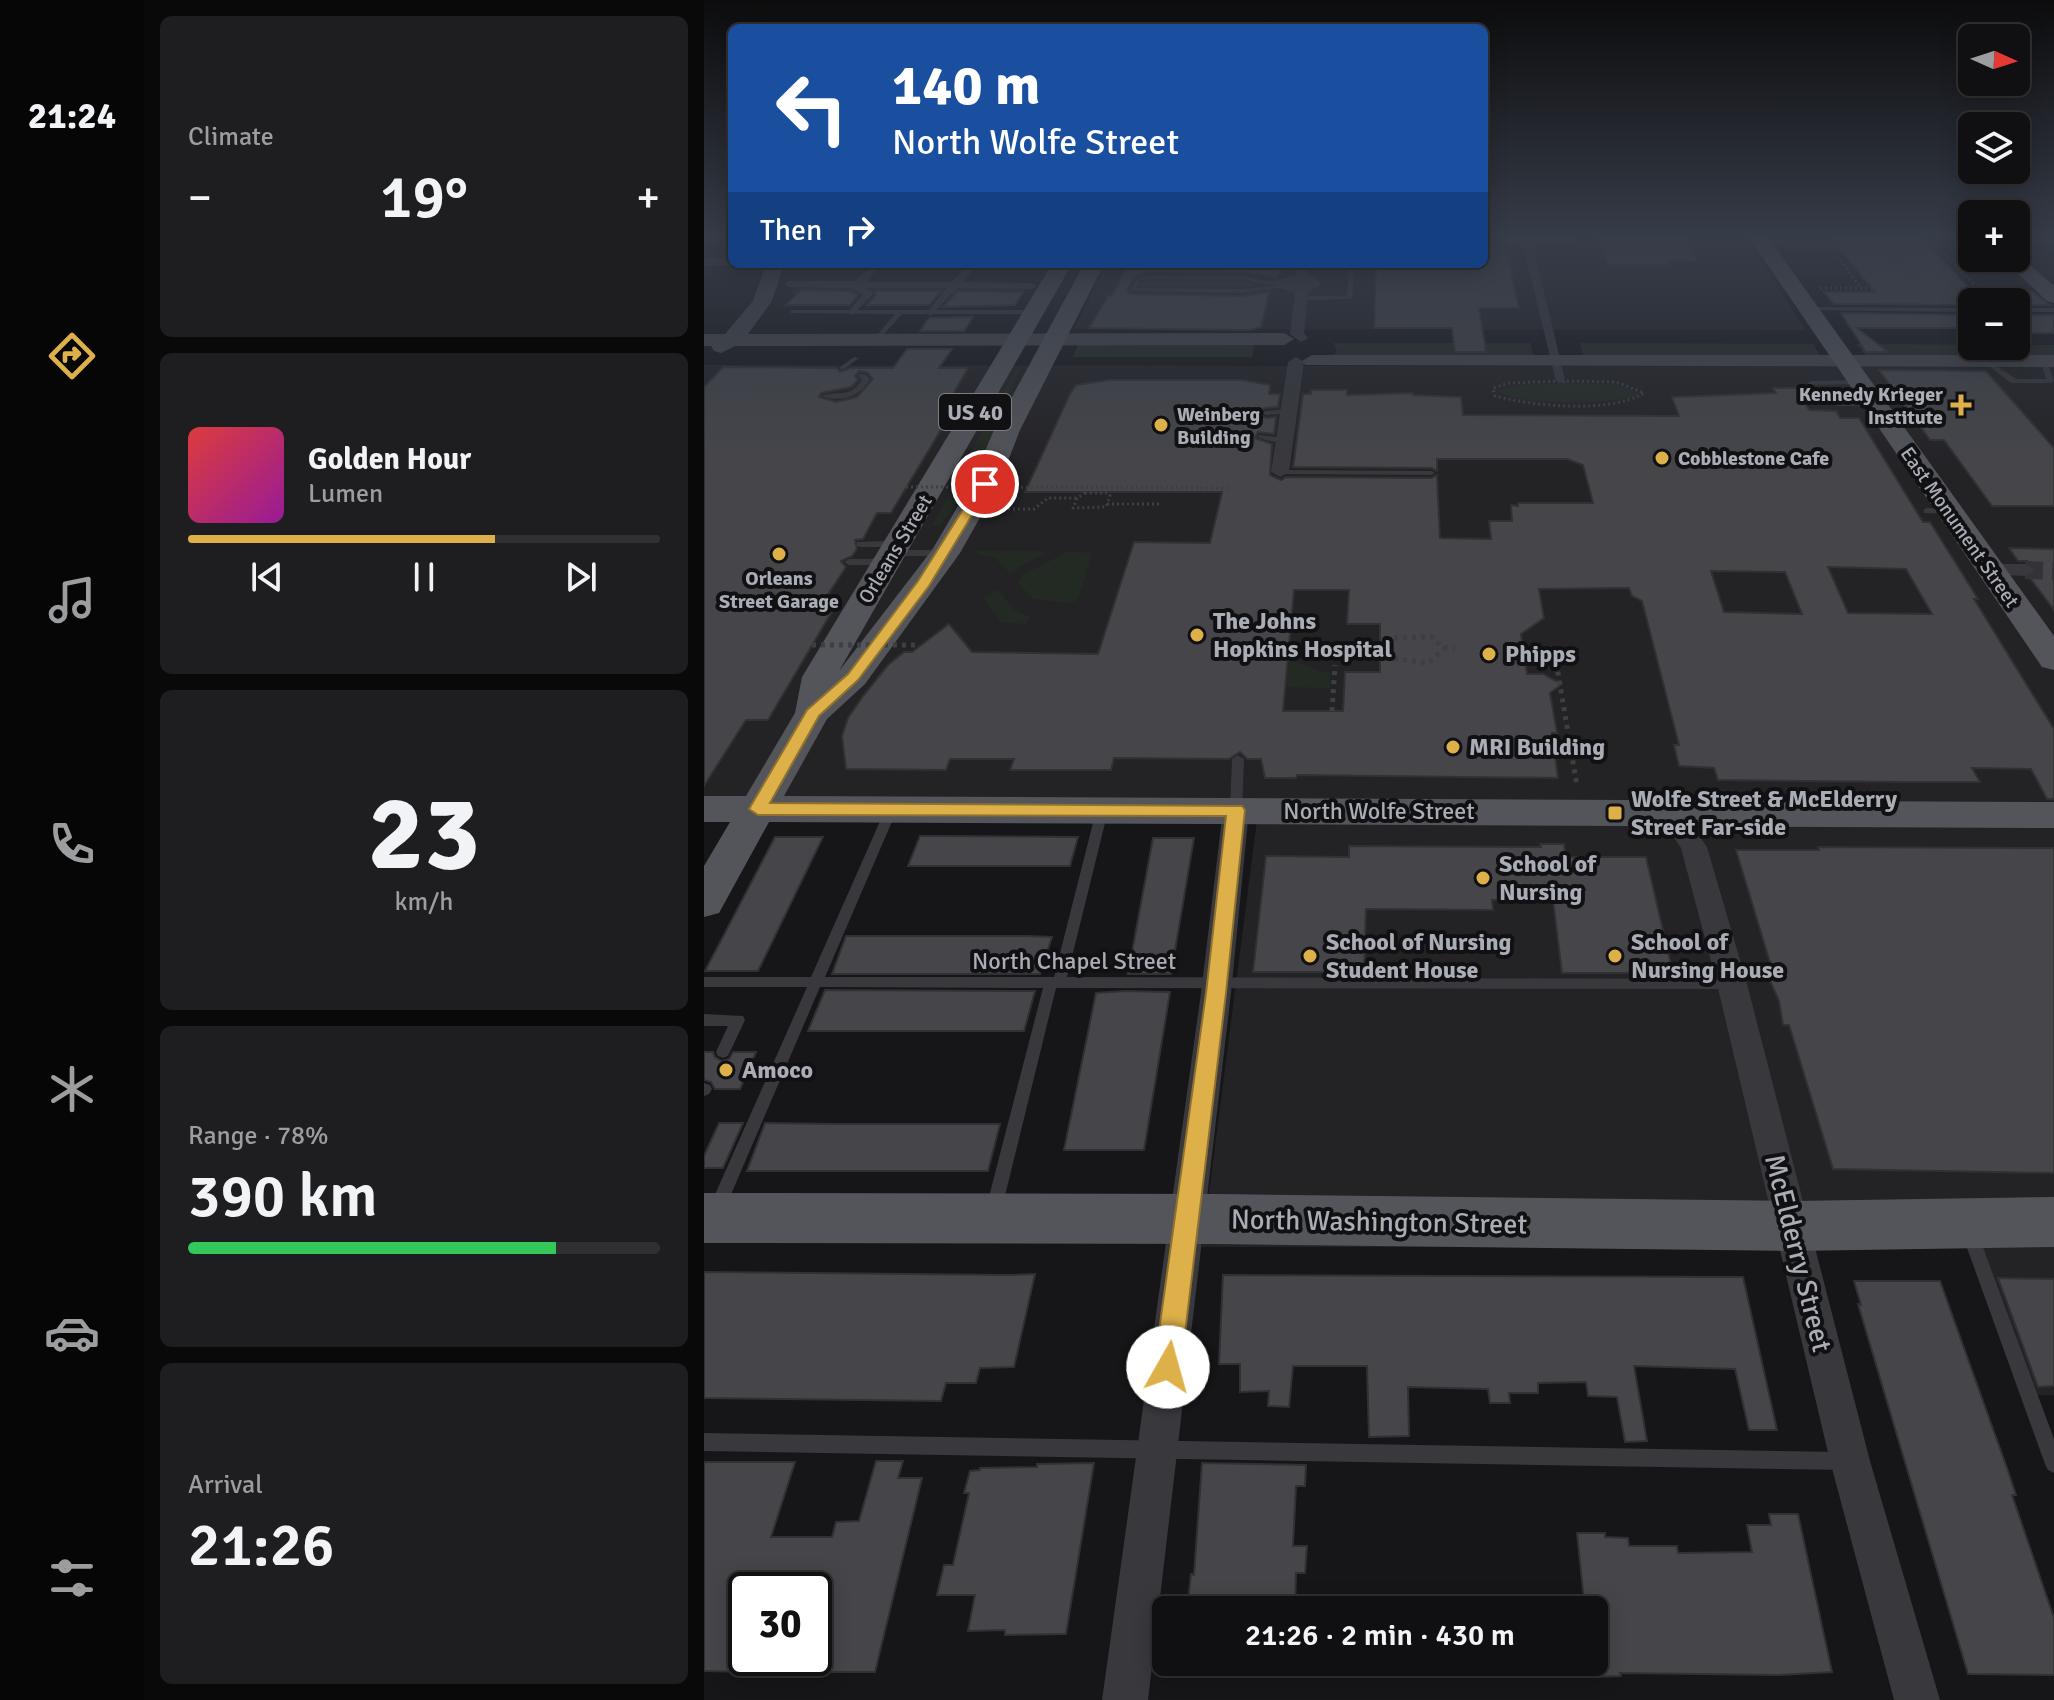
<!DOCTYPE html>
<meta charset="utf-8">
<style>
:root{--surface:#101012;--page:#1e1e20;--text:#f1f3f6;--muted:#9c9d9f;--line:#303032;--accent:#deb049}
body{margin:0;font-family:Signika,sans-serif;background:var(--page);color:var(--text);height:100vh;display:flex;flex-direction:column;font-size:30px;white-space:nowrap}
*{box-sizing:border-box;margin:0}
p{font-size:26px;color:var(--muted)}
.icon{flex:none;width:44px;height:44px;fill:none;stroke:currentColor;stroke-width:2;stroke-linecap:round;stroke-linejoin:round}
.map{position:relative;flex:1;overflow:hidden}
.details{display:flex;flex-direction:column;gap:16px;padding:16px;background:#09090a;width:560px}
.details>*{flex:none}
.guide{position:absolute;left:24px;top:24px;width:760px;height:244px;border-radius:12px;box-shadow:0 4px 20px #0003,0 0 0 2px var(--line);background:#1a4fa0;color:#fff;overflow:hidden}
.needle{width:52px;rotate:93deg}
.buttons{position:absolute;left:1254px;top:24px;display:grid;gap:16px}
.buttons a{display:grid;place-items:center;width:72px;height:72px;border-radius:12px;background:var(--surface);box-shadow:0 4px 20px #0003,0 0 0 2px var(--line);font-size:40px}
.speed{position:absolute;left:24px;top:1572px;display:flex;gap:16px;font-size:40px;font-weight:700;text-align:center}
.speed>*{display:grid;place-content:center;width:104px;height:104px;border-radius:50%;background:var(--surface);box-shadow:0 4px 20px #0003,0 0 0 2px var(--line);line-height:1}
.speed .limit{border:4px solid #111;border-radius:12px;background:#fff;color:#111}
.pin{position:absolute;display:grid;place-items:center;width:68px;height:68px;color:#fff;margin:-34px;border:4px solid #fff;border-radius:50%;box-shadow:0 2px 8px #0007}
.me{position:absolute;width:88px;margin:-44px;rotate:7deg;stroke-linejoin:round;filter:drop-shadow(0 0 6px #0008)}
.turn{display:flex;align-items:center;gap:28px;height:168px;padding:0 32px;font-size:36px}
.turn .icon{width:104px;height:104px;stroke-width:2.5}
.turn b{display:block;font-size:56px;line-height:68px}
.then{display:flex;align-items:center;height:76px;padding:0 32px;background:#0003;gap:16px;font-size:30px}
.big{font-size:60px;font-weight:600;line-height:1.1}
.details .card{flex:1;display:flex;flex-direction:column;justify-content:center;gap:12px;min-width:0;padding:0 28px;border-radius:12px;background:var(--page)}
.details .dial{align-items:center;gap:0}
.dial b{font-size:104px;line-height:1}
.song{display:flex;align-items:center;gap:24px}
.cover{width:96px;height:96px;border-radius:12px;background:linear-gradient(135deg,hsl(0 70% 55%),hsl(300 70% 35%))}
.played{height:8px;border-radius:4px;background:linear-gradient(90deg,var(--accent) 65%,var(--line) 65%)}
.keys{display:flex;justify-content:space-around;direction:ltr}
.heat{display:flex;justify-content:space-between;align-items:center;font-size:44px;direction:ltr}
.charge{height:12px;border-radius:6px;background:linear-gradient(90deg,#34c759 78%,var(--line) 0)}
.trip{position:absolute;left:448px;top:1596px;width:456px;height:80px;border-radius:12px;background:var(--surface);box-shadow:0 4px 20px #0003,0 0 0 2px var(--line);font-weight:600;line-height:80px;text-align:center}
main{display:flex;flex:1;min-height:0}
.menu{display:flex;flex-direction:column;width:144px;justify-content:space-around;align-items:center;background:#060607;color:var(--muted)}
.menu .icon{width:56px;height:56px}
.menu .active{color:var(--accent)}
.menu b{font-size:36px;color:var(--text)}
.map>svg:first-child{display:block}
.built{fill:#232225}
.green{fill:#232a24}
.building{fill:#46464a;stroke:#313134;stroke-width:2;fill-rule:evenodd}
.lines{fill:none;stroke-linecap:round;stroke-linejoin:round}
.minor-tunnel{stroke:#343438;stroke-width:18;stroke-dasharray:18 9;stroke-linecap:butt}
.path-far1{stroke:#3e3f43;stroke-width:3;stroke-dasharray:2 3;stroke-linecap:butt}
.path{stroke:#3e3f43;stroke-width:5;stroke-dasharray:4 5;stroke-linecap:butt}
.service{fill:#38383d;fill-rule:evenodd}
.pedestrian{fill:#38383d;fill-rule:evenodd}
.minor{fill:#38383d;fill-rule:evenodd}
.secondary{fill:#46474c;fill-rule:evenodd}
.primary{fill:#54555b;fill-rule:evenodd}
.path-bridge-far1{stroke:#3e3f43;stroke-width:3;stroke-dasharray:2 3;stroke-linecap:butt}
.path-bridge{stroke:#3e3f43;stroke-width:5;stroke-dasharray:4 5;stroke-linecap:butt}
.route{fill:#deb049;stroke:#90722f;stroke-width:2}
.poi-dot{fill:#deb049;stroke:#111113;stroke-width:3}
.labels{text-anchor:middle;stroke-width:8;stroke-linejoin:round;paint-order:stroke}
.far-poi-label{font-size:20px;font-weight:bold;fill:#aaadb6;stroke:#111113;text-anchor:start}
.far-street-label{font-size:20px;fill:#aaadb6;stroke:#111113}
.shield{fill:#111113;stroke:#7c7e85;stroke-width:2}
.shield-label{font-size:22px;font-weight:bold;fill:#aaadb6}
.poi-label{font-size:24px;font-weight:bold;fill:#aaadb6;stroke:#111113;text-anchor:start}
.street-label{font-size:24px;fill:#aaadb6;stroke:#111113}
.near-street-label{font-size:28px;fill:#aaadb6;stroke:#111113}
</style>
<main>
<nav class="menu">
<b>21:24</b>
<svg class="icon active" aria-label="directions" viewBox="0 0 24 24"><path d="M12 3l9 9-9 9-9-9zM9 14v-3h6M13 9l2 2-2 2"/></svg>
<svg class="icon" aria-label="music" viewBox="0 0 24 24"><path d="M9 18V5l10-2v13"/><circle cx="6" cy="18" r="3"/><circle cx="16" cy="16" r="3"/></svg>
<svg class="icon" aria-label="phone" viewBox="0 0 24 24"><path d="M5 4h4l2 5-3 2q2 4 5 5l2-3 5 2v4C11 20 4 13 5 4z"/></svg>
<svg class="icon" aria-label="climate" viewBox="0 0 24 24"><path d="M12 3v18M4 7l16 10M4 17L20 7"/></svg>
<svg class="icon" aria-label="car" viewBox="0 0 24 24"><path d="M5 17H2v-5l4-1 3-4h7l3 4 3 1v5h-3M9 17h6M6 11h13"/><circle cx="7" cy="17" r="2"/><circle cx="17" cy="17" r="2"/></svg>
<svg class="icon" aria-label="filters" viewBox="0 0 24 24"><path d="M4 7h16M4 17h16"/><circle cx="9" cy="7" r="2"/><circle cx="15" cy="17" r="2"/></svg>
</nav>
<section class="details">
<div class="card"><p>Climate</p>
<div class="heat"><a>−</a><b class="big">19°</b><a>+</a></div>
</div>
<div class="card">
<div class="song"><i class="cover"></i><div><b>Golden Hour</b><p>Lumen</p></div></div>
<div class="played"></div>
<div class="keys"><svg class="icon" aria-label="previous" viewBox="0 0 24 24"><path d="M18 5L8 12l10 7zM5 5v14"/></svg><svg class="icon" aria-label="pause" viewBox="0 0 24 24"><path d="M8 5v14M16 5v14"/></svg><svg class="icon" aria-label="next" viewBox="0 0 24 24"><path d="M6 5l10 7-10 7zM19 5v14"/></svg></div>
</div>
<div class="card dial"><b>23</b><p>km/h</p></div>
<div class="card"><p>Range · 78%</p><b class="big">390 km</b><div class="charge"></div></div>
<div class="card"><p>Arrival</p><b class="big">21:26</b></div>
</section>
<div class="map">
<svg width="1350" height="1700" viewBox="0 0 1350 1700">
<rect width="100%" height="100%" fill="#161618"/>
<g class="built">
<polygon points="780,236 1041,236 1101,330 370,329 402,264 780,264"/>
<polygon points="0,365 1350,367 1350,1395 1330,1395 1270,1247 498,1247 553,820 0,819"/>
</g>
<g class="green">
<polygon points="88,285 324,286 318,294 87,294"/>
<polygon points="552,340 548,357 369,357 375,342"/>
<polygon points="629,343 826,343 830,358 627,358 633,351"/>
<polygon points="876,343 1109,344 1118,359 880,358"/>
<polygon points="1152,344 1350,345 1350,355 1164,358"/>
<polygon points="318,367 288,424 289,438 270,477 237,525 228,525 312,368"/>
<path d="M871,383L914,385L934,393L933,397C910,403 810,407 795,391L816,385Z"/>
<polygon points="274,551 340,551 341,553 306,573 291,558 273,554"/>
<polygon points="365,551 388,553 374,600 365,603 328,599 315,583 318,575"/>
<polygon points="291,590 295,591 312,611 326,617 322,624 298,623 281,601 280,597"/>
<path d="M584,659C593,660 610,672 627,673L626,688L567,687L583,671Z"/>
</g>
<g class="building">
<polygon points="893,236 981,236 994,261 965,261 967,265 903,265"/>
<polygon points="1126,236 1216,236 1268,291 1268,305 1130,304 1120,292 1171,292"/>
<polygon points="780,248 802,248 815,308 775,308 782,352 751,352 748,328 670,328 672,264 780,264"/>
<polygon points="424,264 582,264 572,278 543,273 444,272 430,277 423,290 426,294 538,296 565,292 557,327 546,330 385,328 404,296 408,296"/>
<polygon points="439,283 542,283 548,285 437,285"/>
<polygon points="97,290 146,291 154,295 146,305 82,305"/>
<polygon points="172,291 237,291 225,305 163,305 172,295"/>
<polygon points="254,291 319,292 311,305 239,307"/>
<polygon points="1312,292 1329,292 1346,305 1312,305"/>
<polygon points="1137,313 1268,315 1268,328 1153,328 1184,352 1162,352"/>
<rect x="1312" y="315" width="38" height="18"/>
<polygon points="269,317 260,331 216,331 225,318"/>
<path d="M203,349H248L235,368H264L244,403H253L187,513H173L159,539L151,540L153,549L148,556L137,561L142,567L121,599L136,598L64,720H42L0,786V387L19,367L133,368L136,372L147,368H189ZM155,371L163,372L169,379L153,397L132,402L115,397L117,393L147,387L154,380L151,376Z"/>
<polygon points="1175,370 1282,371 1350,448 1350,506 1288,506 1240,440 1226,440"/>
<path d="M405,380H538L566,385L565,394H576L574,407L561,408L555,414L562,418L572,417L570,434L554,432L551,438L568,444L566,475L577,480L582,477L727,478L733,475L736,538L787,539L785,521H808L807,505L814,506V503H889L879,465L863,459H733V471L727,468L589,467L599,394H607V390H643V395L709,393V395L757,397L759,415L975,416L968,397L1072,393L1069,388H1093L1105,410L1132,411L1136,418H1155L1219,522H1226L1248,557L1274,599H1270L1350,729V799H1343L1327,769L1268,768L1276,782H1201L1014,780L1010,768L975,766L970,745H975L938,601L928,596L925,588L835,589L840,618L817,634L823,674H839L858,684L846,693L853,733H848L854,778L593,775L592,778H561L557,759H543L536,752L525,759L410,758L407,770H306L310,759H246L242,770L142,769L138,736L144,718L159,696L184,665L200,652H208L245,624L268,652L394,654L430,542L506,543L518,492H321L366,394L372,385ZM1124,567L1202,569L1228,614L1144,613ZM1007,571L1081,572L1098,614L1020,612ZM590,590H645L643,624H676V672H641L639,711H579Z"/>
<polygon points="1305,548 1350,549 1350,610 1325,577 1334,569 1323,561 1314,561"/>
<polygon points="216,836 236,836 374,837 366,866 204,866"/>
<polygon points="71,837 119,837 54,971 1,971"/>
<polygon points="449,838 490,838 467,974 424,974"/>
<polygon points="836,844 860,844 862,857 942,857 969,973 858,973 849,900 788,900 789,910 662,909 660,972 549,972 562,856 645,857 645,846 837,847"/>
<polygon points="1114,847 1350,848 1350,1173 1129,1169 1085,1025 1079,1025 1075,1001 1060,967 1067,966 1032,850 1115,850"/>
<polygon points="142,936 324,936 348,937 336,974 128,974"/>
<polygon points="121,990 331,991 320,1031 104,1031"/>
<polygon points="421,991 466,992 440,1150 360,1150 392,993"/>
<polygon points="0,1052 9,1052 11,1057 18,1061 25,1059 29,1052 52,1052 36,1089 11,1089 7,1082 0,1080"/>
<polygon points="15,1123 39,1123 19,1168 0,1168 0,1156"/>
<polygon points="61,1123 136,1124 296,1124 284,1171 43,1171"/>
<polygon points="0,1272 305,1275 331,1274 310,1367 276,1368 272,1383 242,1383 237,1401 0,1398"/>
<polygon points="519,1275 1039,1277 1073,1430 1045,1430 1031,1369 930,1366 943,1441 921,1442 913,1397 884,1396 882,1382 834,1383 834,1393 805,1393 806,1403 786,1403 784,1389 704,1387 705,1436 665,1437 663,1366 589,1366 585,1407 564,1406 565,1391 536,1392 536,1364 515,1364"/>
<polygon points="1294,1278 1350,1279 1350,1386 1334,1387"/>
<polygon points="1150,1281 1236,1281 1303,1468 1312,1495 1308,1495 1350,1618 1350,1675 1264,1674 1154,1304 1157,1305"/>
<polygon points="172,1461 199,1461 194,1478 218,1478 171,1672 110,1672 110,1590 42,1590 42,1672 0,1671 0,1462 91,1462 67,1537 128,1537 132,1522 155,1521"/>
<polygon points="390,1463 362,1634 301,1635 301,1630 264,1631 271,1595 233,1595 240,1565 249,1565 265,1493 260,1493 266,1471 276,1470 276,1468 333,1467 333,1464"/>
<polygon points="498,1463 602,1465 601,1486 592,1486 589,1546 603,1546 601,1573 592,1573 591,1610 483,1610 487,1574 490,1575"/>
<polygon points="1065,1514 1094,1514 1128,1672 1075,1675 916,1673 917,1676 890,1677 890,1610 881,1610 873,1533 901,1533 901,1537 924,1538 925,1546 973,1546 974,1553 1048,1552 1043,1525 1067,1525"/>
</g>
<g class="lines">
<polyline class="minor-tunnel" points="1321,570 1350,571"/>
<g class="path-far1">
<polyline points="1170,236 1218,286"/>
<polyline points="1085,247 1268,247"/>
<polyline points="1233,247 1273,287"/>
<polyline points="1127,248 1157,288"/>
<polyline points="1116,288 1310,288"/>
<polyline points="1257,334 1259,337"/>
<path d="M858,381L912,382L940,393C906,414 829,406 791,396L789,388L805,383Z"/>
<polygon points="381,493 404,493 406,496 402,507 369,508 373,498"/>
<polyline points="403,504 456,504"/>
<polyline points="294,509 330,509 344,498 373,498"/>
</g>
<g class="path">
<polyline points="690,638 728,637 738,647 751,648"/>
<polyline points="819,649 850,649 873,786"/>
<polyline points="690,659 724,663 741,648"/>
<polyline points="628,711 631,665"/>
</g>
<g class="service">
<polygon points="648,264 651,266 648,299 598,300 595,298 598,296 643,296 645,266"/>
<polygon points="445,275 543,276 556,280 580,281 583,283 580,285 555,284 542,280 445,279 437,280 432,288 538,289 580,285 583,287 538,293 426,291 433,278"/>
<polygon points="1102,307 1268,308 1268,312 1100,310 1100,308"/>
<rect x="1312" y="308" width="38" height="4"/>
<polygon points="88,310 329,310 332,312 329,314 198,314 179,335 167,342 165,341 165,339 175,333 191,314 86,313 86,311"/>
<polygon points="150,357 155,358 140,369 136,369 136,367"/>
<polygon points="1282,359 1312,379 1342,379 1337,361 1342,360 1350,381 1346,383 1307,383 1280,362 1279,361"/>
<path d="M155,374H161L166,379C156,397 137,403 118,396C135,390 146,399 158,380L154,376Z"/>
<path d="M1155,380H1158V384L1109,385L1104,388C1121,407 1147,401 1169,400H1172V404C1145,407 1115,410 1096,388L1107,381Z"/>
<polygon points="585,409 589,411 588,413 562,415 558,413 562,411"/>
<path d="M555,435L581,438L585,440C578,444 561,441 554,437Z"/>
<polygon points="573,470 727,471 731,473 727,475 576,474 572,472"/>
<polygon points="1223,508 1245,508 1249,511 1245,514 1220,513 1220,509"/>
<polygon points="180,541 191,550 241,550 245,553 241,556 191,556 170,565 145,565 140,562 145,559 168,559 183,552 178,547 156,547 153,546 153,542"/>
<polygon points="534,755 540,759 538,810 532,814 526,810 528,759"/>
<polygon points="187,806 193,810 121,977 350,977 392,811 398,807 404,811 363,977 1028,979 1033,980 1035,984 1033,988 1028,989 352,988 298,1208 296,1213 290,1215 284,1213 282,1208 339,988 116,987 19,1213 13,1215 7,1213 5,1208 103,987 0,987 0,977 107,977 181,810"/>
<polygon points="0,1014 39,1016 41,1020 24,1056 19,1058 14,1056 12,1052 24,1026 0,1026"/>
<polygon points="0,1083 6,1085 8,1089 5,1094 0,1096"/>
<polygon points="1266,1226 1272,1229 1274,1234 1350,1439 1350,1473 1344,1470 1341,1464 1258,1234 1260,1229"/>
<polygon points="0,1433 1141,1452 1147,1455 1150,1461 1147,1467 1141,1470 0,1451"/>
</g>
<g class="pedestrian">
<polygon points="823,238 828,241 862,384 852,381 818,241"/>
<polygon points="264,264 273,265 259,282 328,283 333,286 328,289 253,288 227,316 222,313 243,288 162,288 170,293 149,315 144,312 159,294 147,288 85,287 80,284 85,281 151,281 168,266 173,269 162,282 248,282"/>
<polygon points="595,264 605,264 602,279 597,282 592,279"/>
</g>
<g class="minor">
<polygon points="877,236 860,245 780,245 780,237"/>
<polygon points="0,258 28,258 28,264 33,264 0,266"/>
<polygon points="592,275 611,277 617,285 604,292 600,333 604,338 597,342 586,334 591,293 573,287 575,280"/>
<polygon points="592,357 600,362 585,472 576,477 567,472 584,362"/>
<polygon points="1287,564 1321,564 1331,570 1321,576 1280,574 1277,570"/>
<polygon points="532,801 541,804 545,810 527,993 444,1700 398,1700 497,993 519,810 523,804"/>
<polygon points="965,802 974,805 1003,847 1043,984 1166,1461 1236,1700 1190,1700 1126,1461 1013,984 977,848 952,811 956,805"/>
</g>
<g class="secondary">
<polygon points="62,264 80,264 68,301 44,334 580,333 590,339 580,345 31,346 17,353 10,351 7,346 0,346 0,334 21,334 49,301"/>
<polygon points="608,355 1350,355 1350,367 601,365 598,361"/>
</g>
<g class="primary">
<polygon points="1044,236 1063,236 1350,636 1350,670 1338,667"/>
<polygon points="1312,253 1350,286 1350,303 1343,301 1297,258 1312,258"/>
<polygon points="348,264 368,264 135,671 228,550 267,484 290,430 380,264 400,264 316,430 295,484 256,553 161,684 123,719 80,796 1350,802 1350,828 65,822 15,913 0,917 0,866 26,822 0,822 0,796 42,796 91,713 98,677"/>
<polygon points="0,1193 513,1194 1089,1201 1350,1197 1350,1247 1089,1251 513,1244 0,1243"/>
</g>
<polyline class="path-bridge-far1" points="202,487 527,488"/>
<polyline class="path-bridge" points="108,645 214,645"/>
</g>
<linearGradient id="sky" x2="0" y2="1"><stop stop-color="#0c0c0d"/><stop offset="0.5" stop-color="#363c48"/><stop offset="1" stop-color="#363c48" stop-opacity="0"/></linearGradient>
<rect width="1350" height="474" fill="url(#sky)"/>
<polygon class="route" points="281,480 287,484 225,586 154,680 115,716 66,803 538,806 541,810 522,993 477,1367 473,1377 464,1381 454,1377 450,1367 502,993 522,816 54,815 45,809 103,710 144,674 214,581 275,484"/>
<g class="poi-dot">
<path d="M1253 393h8v8h8v8h-8v8h-8v-8h-8v-8h8z"/>
<circle cx="457" cy="425" r="8"/>
<circle cx="958" cy="458" r="8"/>
<circle cx="75" cy="554" r="8"/>
<circle cx="493" cy="635" r="8"/>
<circle cx="785" cy="654" r="8"/>
<circle cx="749" cy="747" r="8"/>
<rect x="903" y="805" width="16" height="16" rx="4"/>
<circle cx="779" cy="878" r="8"/>
<circle cx="606" cy="956" r="8"/>
<circle cx="911" cy="956" r="8"/>
<circle cx="22" cy="1070" r="8"/>
</g>
<g class="labels">
<g class="far-poi-label">
<text x="1239" y="401" text-anchor="end">Kennedy Krieger<tspan x="1239" dy="23">Institute</tspan></text>
<text x="473" y="421">Weinberg<tspan x="473" dy="23">Building</tspan></text>
<text x="974" y="465">Cobblestone Cafe</text>
<text x="75" y="585" text-anchor="middle">Orleans<tspan x="75" dy="23">Street Garage</tspan></text>
</g>
<g class="far-street-label">
<text transform="translate(1256 527) rotate(55)" y="7">East Monument Street</text>
<text transform="translate(191 549) rotate(-59)" y="7">Orleans Street</text>
</g>
<rect class="shield" x="235" y="394" width="72" height="36" rx="6"/>
<g class="shield-label">
<text x="271" y="420">US 40</text>
</g>
<g class="poi-label">
<text x="509" y="629">The Johns<tspan x="509" dy="28">Hopkins Hospital</tspan></text>
<text x="801" y="662">Phipps</text>
<text x="765" y="755">MRI Building</text>
<text x="927" y="807">Wolfe Street &amp; McElderry<tspan x="927" dy="28">Street Far-side</tspan></text>
<text x="795" y="872">School of<tspan x="795" dy="28">Nursing</tspan></text>
<text x="622" y="950">School of Nursing<tspan x="622" dy="28">Student House</tspan></text>
<text x="927" y="950">School of<tspan x="927" dy="28">Nursing House</tspan></text>
<text x="38" y="1078">Amoco</text>
</g>
<g class="street-label">
<text x="675" y="819">North Wolfe Street</text>
<text x="370" y="969">North Chapel Street</text>
</g>
<g class="near-street-label">
<text transform="translate(675 1221) rotate(1)" y="10">North Washington Street</text>
<text transform="translate(1095 1253) rotate(76)" y="10">McElderry Street</text>
</g>
</g>
</svg>
<div class="buttons">
<a><svg class="needle" viewBox="-14 -14 28 28"><path d="M0-13l5 13h-10z" fill="#e53935"/><path d="M0 13l5-13h-10z" fill="#9c9d9f"/></svg></a>
<a><svg class="icon" aria-label="layers" viewBox="0 0 24 24"><path d="M12 4l9 5-9 5-9-5zM3 14l9 5 9-5"/></svg></a>
<a>+</a>
<a>−</a>
</div>
<div class="speed"><div class="limit">30</div></div>
<div class="pin" style="left:281px;top:484px;background:#d93025"><svg class="icon" aria-label="arrive" viewBox="0 0 24 24"><path d="M6 21V4h12l-3 4 3 4H6"/></svg></div>
<svg class="me" style="left:464px;top:1367px" viewBox="-20 -20 40 40"><circle r="19" fill="#fff"/><path d="M0-13L10 11 0 6-10 11z" fill="#deb049"/></svg>
<div class="trip">21:26 · 2 min · 430 m</div>
<div class="guide">
<div class="turn"><svg class="icon" aria-label="left" viewBox="0 0 24 24"><path d="M17 20v-9H6M10 6l-5 5 5 5"/></svg><div><b>140 m</b>North Wolfe Street</div></div>
<div class="then">Then<svg class="icon" aria-label="right" viewBox="0 0 24 24"><path d="M7 20v-9h11M14 6l5 5-5 5"/></svg></div>
</div>
</div>
</main>
